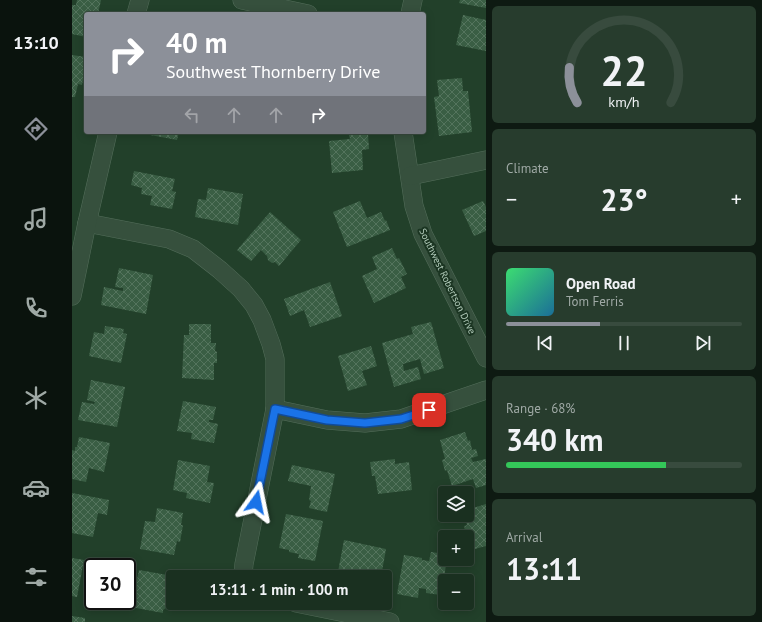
<!DOCTYPE html>
<meta charset="utf-8">
<style>
:root{--surface:#1a3020;--page:#273c2d;--text:#f1f3f6;--muted:#9fa9a5;--line:#384b3e;--accent:#8c9099}
body{margin:0;font-family:"PT Sans",sans-serif;background:var(--page);color:var(--text);height:100vh;display:flex;flex-direction:column;font-size:15px;white-space:nowrap}
*{box-sizing:border-box;margin:0}
p{font-size:13px;color:var(--muted)}
.icon{flex:none;width:22px;height:22px;fill:none;stroke:currentColor;stroke-width:2;stroke-linecap:round;stroke-linejoin:round}
.map{position:relative;flex:1;overflow:hidden}
.panel{display:flex;flex-direction:column;gap:6px;padding:6px;background:#0e1a12;width:276px}
.panel>*{flex:none}
.banner{position:absolute;left:12px;top:12px;width:342px;height:122px;border-radius:4px;box-shadow:0 2px 10px #0003,0 0 0 1px var(--line);background:#8c9099;color:#fff;overflow:hidden}
.tools{position:absolute;left:366px;top:486px;display:grid;gap:8px}
.tools a{display:grid;place-items:center;width:36px;height:36px;border-radius:4px;background:var(--surface);box-shadow:0 2px 10px #0003,0 0 0 1px var(--line);font-size:20px}
.speed{position:absolute;left:12px;top:558px;display:flex;gap:8px;font-size:20px;font-weight:700;text-align:center}
.speed>*{display:grid;place-content:center;width:52px;height:52px;border-radius:50%;background:var(--surface);box-shadow:0 2px 10px #0003,0 0 0 1px var(--line);line-height:1}
.speed .limit{border:2px solid #111;border-radius:6px;background:#fff;color:#111}
.pin{position:absolute;display:grid;place-items:center;width:34px;height:34px;color:#fff;margin:-17px;border-radius:8px;box-shadow:0 2px 6px #0006}
.me{position:absolute;width:44px;margin:-22px;rotate:12deg;stroke-linejoin:round;filter:drop-shadow(0 0 3px #0008)}
.turn{display:flex;align-items:center;gap:14px;height:84px;padding:0 16px;font-size:18px}
.turn .icon{width:52px;height:52px;stroke-width:2.5}
.turn b{display:block;font-size:28px;line-height:34px}
.lanes{display:flex;align-items:center;height:38px;padding:0 16px;background:#0003;justify-content:center;gap:20px;direction:ltr}
.lanes .off{opacity:.35}
.big{font-size:30px;font-weight:800;line-height:1.1}
.panel .widget{flex:1;display:flex;flex-direction:column;justify-content:center;gap:6px;min-width:0;padding:0 14px;border-radius:6px;background:var(--page)}
.panel .dial{align-items:center;gap:0}
.dial svg{height:104px;overflow:visible;fill:none;stroke:var(--line);stroke-width:7;stroke-linecap:round;text-anchor:middle}
.dial text{fill:var(--text);stroke:none}
.song{display:flex;align-items:center;gap:12px}
.cover{width:48px;height:48px;border-radius:6px;background:linear-gradient(135deg,hsl(140 70% 55%),hsl(200 70% 35%))}
.played{height:4px;border-radius:2px;background:linear-gradient(90deg,var(--accent) 40%,var(--line) 40%)}
.keys{display:flex;justify-content:space-around;direction:ltr}
.heat{display:flex;justify-content:space-between;align-items:center;font-size:22px;direction:ltr}
.charge{height:6px;border-radius:3px;background:linear-gradient(90deg,#34c759 68%,var(--line) 0)}
.trip{position:absolute;left:94px;top:570px;width:226px;height:40px;border-radius:4px;background:var(--surface);box-shadow:0 2px 10px #0003,0 0 0 1px var(--line);font-weight:800;line-height:40px;text-align:center}
main{display:flex;flex:1;min-height:0}
.dock{display:flex;flex-direction:column;width:72px;justify-content:space-around;align-items:center;background:#0a130d;color:var(--muted)}
.dock .icon{width:28px;height:28px}
.dock .current{color:var(--accent)}
.dock b{font-size:18px;color:var(--text)}
.map>svg:first-child{display:block}
.building{fill:url(#building-cross-hatch)}
.lines{fill:none;stroke-linecap:round;stroke-linejoin:round}
.minor-casing{stroke:#546e5b;stroke-width:19}
.minor{stroke:#36503d;stroke-width:18}
.route-casing{stroke:#114b97;stroke-width:10}
.route{stroke:#1a73e8;stroke-width:7}
.labels{text-anchor:middle;stroke-width:4;stroke-linejoin:round;paint-order:stroke}
.street-label{font-size:10px;fill:#b2cbba;stroke:#1b3522}
</style>
<main>
<nav class="dock">
<b>13:10</b>
<svg class="icon current" aria-label="directions" viewBox="0 0 24 24"><path d="M12 3l9 9-9 9-9-9zM9 14v-3h6M13 9l2 2-2 2"/></svg>
<svg class="icon" aria-label="music" viewBox="0 0 24 24"><path d="M9 18V5l10-2v13"/><circle cx="6" cy="18" r="3"/><circle cx="16" cy="16" r="3"/></svg>
<svg class="icon" aria-label="phone" viewBox="0 0 24 24"><path d="M5 4h4l2 5-3 2q2 4 5 5l2-3 5 2v4C11 20 4 13 5 4z"/></svg>
<svg class="icon" aria-label="climate" viewBox="0 0 24 24"><path d="M12 3v18M4 7l16 10M4 17L20 7"/></svg>
<svg class="icon" aria-label="car" viewBox="0 0 24 24"><path d="M5 17H2v-5l4-1 3-4h7l3 4 3 1v5h-3M9 17h6M6 11h13"/><circle cx="7" cy="17" r="2"/><circle cx="17" cy="17" r="2"/></svg>
<svg class="icon" aria-label="filters" viewBox="0 0 24 24"><path d="M4 7h16M4 17h16"/><circle cx="9" cy="7" r="2"/><circle cx="15" cy="17" r="2"/></svg>
</nav>
<div class="map">
<svg width="414" height="622" viewBox="0 0 414 622">
<defs>
<pattern id="building-cross-hatch" width="8" height="8" patternUnits="userSpaceOnUse"><rect width="8" height="8" fill="#3a5e44"/><path d="M0 0l8 8M0 8l8-8" fill="none" stroke="#54745d"/></pattern>
</defs>
<rect width="100%" height="100%" fill="#22402a"/>
<g class="building">
<polygon points="5,0 29,0 26,14 14,14 14,37 0,34 0,5 4,5"/>
<polygon points="388,0 414,0 414,8 387,3"/>
<polygon points="391,15 414,20 414,51 384,45"/>
<polygon points="0,55 14,57 14,65 10,85 6,84 3,97 0,97"/>
<polygon points="390,78 391,91 396,91 400,132 367,136 362,97 367,96 365,80"/>
<polygon points="73,132 107,132 105,140 73,134"/>
<polygon points="296,134 297,149 290,150 291,170 260,173 257,141 278,139 277,135"/>
<polygon points="62,171 103,179 100,191 104,192 100,209 78,205 80,196 69,194 70,188 59,185"/>
<polygon points="136,188 171,194 166,225 123,217 126,199 134,200"/>
<polygon points="288,201 295,218 309,212 313,221 314,220 318,230 275,247 261,212"/>
<polygon points="411,201 414,207 414,231 402,236 390,210"/>
<polygon points="198,212 229,240 207,266 203,262 200,263 196,260 195,256 189,250 179,261 165,250"/>
<polygon points="320,248 325,259 327,258 335,274 329,277 334,288 302,303 290,276 305,269 300,257"/>
<polygon points="47,268 81,275 74,314 29,305 32,287 51,291 51,288 43,287"/>
<polygon points="258,282 270,316 238,327 232,310 218,316 212,299"/>
<polygon points="359,322 372,368 352,374 348,359 331,364 332,371 346,367 349,379 322,387 310,343 341,334 339,327"/>
<polygon points="117,324 139,324 139,343 144,343 143,351 145,352 145,363 142,363 142,380 110,378 112,335 117,335"/>
<polygon points="33,326 52,329 51,333 55,334 49,363 17,356 22,332 32,334"/>
<polygon points="299,346 305,366 290,371 295,385 276,391 266,356"/>
<polygon points="19,380 53,387 45,427 6,420 10,402 22,404 23,402 15,400"/>
<polygon points="111,401 144,407 141,420 137,420 137,422 146,424 142,443 119,439 120,433 105,431"/>
<polygon points="393,432 396,441 398,440 400,450 404,449 406,456 399,458 401,462 414,459 414,485 404,488 401,479 380,486 375,470 373,471 370,460 373,459 368,440"/>
<polygon points="7,437 38,443 32,472 17,468 14,482 0,479 0,450 3,451 3,447 5,447"/>
<polygon points="323,459 323,464 337,462 340,490 306,494 303,476 300,476 298,462"/>
<polygon points="106,460 138,466 135,482 142,483 138,503 114,498 115,493 101,490"/>
<polygon points="220,465 263,474 255,512 237,508 239,501 237,500 239,486 216,481"/>
<polygon points="0,493 37,500 35,515 26,513 21,537 0,533"/>
<polygon points="414,504 414,546 399,550 392,526 395,525 393,519 401,517 398,509"/>
<polygon points="85,508 111,513 109,525 111,525 108,542 105,541 102,555 68,549 73,521 83,522"/>
<polygon points="214,514 251,521 243,561 226,558 227,554 217,552 217,550 207,548"/>
<polygon points="272,540 314,549 309,577 293,577 293,576 286,575 286,577 265,577"/>
<polygon points="359,552 373,554 373,559 375,559 369,595 354,593 354,589 347,588 346,598 325,594 332,555 350,558 350,560 357,561"/>
<polygon points="0,558 12,560 5,597 0,596"/>
<polygon points="67,570 101,576 101,595 94,593 93,601 95,604 94,608 91,610 91,613 59,607"/>
<polygon points="0,616 13,618 13,622 0,622"/>
</g>
<g class="lines">
<g class="minor-casing">
<g id="minor">
<polyline points="170,0 236,14"/>
<polyline points="64,14 68,0"/>
<polyline points="338,14 341,0"/>
<polyline points="331,132 342,206 351,234 414,358"/>
<polyline points="338,176 414,160"/>
<polyline points="15,223 97,239 121,249 148,270 169,289 182,305 190,320 199,344 203,359 203,409 172,564 171,575 171,577"/>
<polyline points="0,296 15,223 36,132"/>
<polyline points="203,409 255,420 293,423 329,419 414,390"/>
<polyline points="224,603 318,622"/>
</g>
</g>
<use href="#minor" class="minor"/>
</g>
<g class="lines">
<g class="route-casing">
<polyline id="route" points="184,502 203,409 255,420 293,423 329,419 357,410"/>
</g>
<use href="#route" class="route"/>
</g>
<g class="labels">
<g class="street-label">
<text transform="translate(376 281) rotate(64)" y="4">Southwest Robertson Drive</text>
</g>
</g>
</svg>
<div class="tools">
<a><svg class="icon" aria-label="layers" viewBox="0 0 24 24"><path d="M12 4l9 5-9 5-9-5zM3 14l9 5 9-5"/></svg></a>
<a>+</a>
<a>−</a>
</div>
<div class="speed"><div class="limit">30</div></div>
<div class="pin" style="left:357px;top:410px;background:#d93025"><svg class="icon" aria-label="arrive" viewBox="0 0 24 24"><path d="M6 21V4h12l-3 4 3 4H6"/></svg></div>
<svg class="me" style="left:184px;top:502px" viewBox="-20 -20 40 40"><path d="M0-17L14 15 0 8-14 15z" fill="#1a73e8" stroke="#fff" stroke-width="4"/></svg>
<div class="trip">13:11 · 1 min · 100 m</div>
<div class="banner">
<div class="turn"><svg class="icon" aria-label="right" viewBox="0 0 24 24"><path d="M7 20v-9h11M14 6l5 5-5 5"/></svg><div><b>40 m</b>Southwest Thornberry Drive</div></div>
<div class="lanes"><svg class="icon off" aria-label="left" viewBox="0 0 24 24"><path d="M17 20v-9H6M10 6l-5 5 5 5"/></svg><svg class="icon off" aria-label="ahead" viewBox="0 0 24 24"><path d="M12 20V5M6 11l6-6 6 6"/></svg><svg class="icon off" aria-label="ahead" viewBox="0 0 24 24"><path d="M12 20V5M6 11l6-6 6 6"/></svg><svg class="icon" aria-label="right" viewBox="0 0 24 24"><path d="M7 20v-9h11M14 6l5 5-5 5"/></svg></div>
</div>
</div>
<section class="panel">
<div class="widget dial"><svg viewBox="0 0 100 80">
<path d="M14 69A42 42 0 1 1 86 69"/>
<path d="M14 69A42 42 0 0 1 8 42" stroke="#8c9099"/>
<text x="50" y="56" font-size="32" font-weight="700">22</text>
<text x="50" y="72" font-size="11">km/h</text>
</svg></div>
<div class="widget"><p>Climate</p>
<div class="heat"><a>−</a><b class="big">23°</b><a>+</a></div>
</div>
<div class="widget">
<div class="song"><i class="cover"></i><div><b>Open Road</b><p>Tom Ferris</p></div></div>
<div class="played"></div>
<div class="keys"><svg class="icon" aria-label="previous" viewBox="0 0 24 24"><path d="M18 5L8 12l10 7zM5 5v14"/></svg><svg class="icon" aria-label="pause" viewBox="0 0 24 24"><path d="M8 5v14M16 5v14"/></svg><svg class="icon" aria-label="next" viewBox="0 0 24 24"><path d="M6 5l10 7-10 7zM19 5v14"/></svg></div>
</div>
<div class="widget"><p>Range · 68%</p><b class="big">340 km</b><div class="charge"></div></div>
<div class="widget"><p>Arrival</p><b class="big">13:11</b></div>
</section>
</main>
